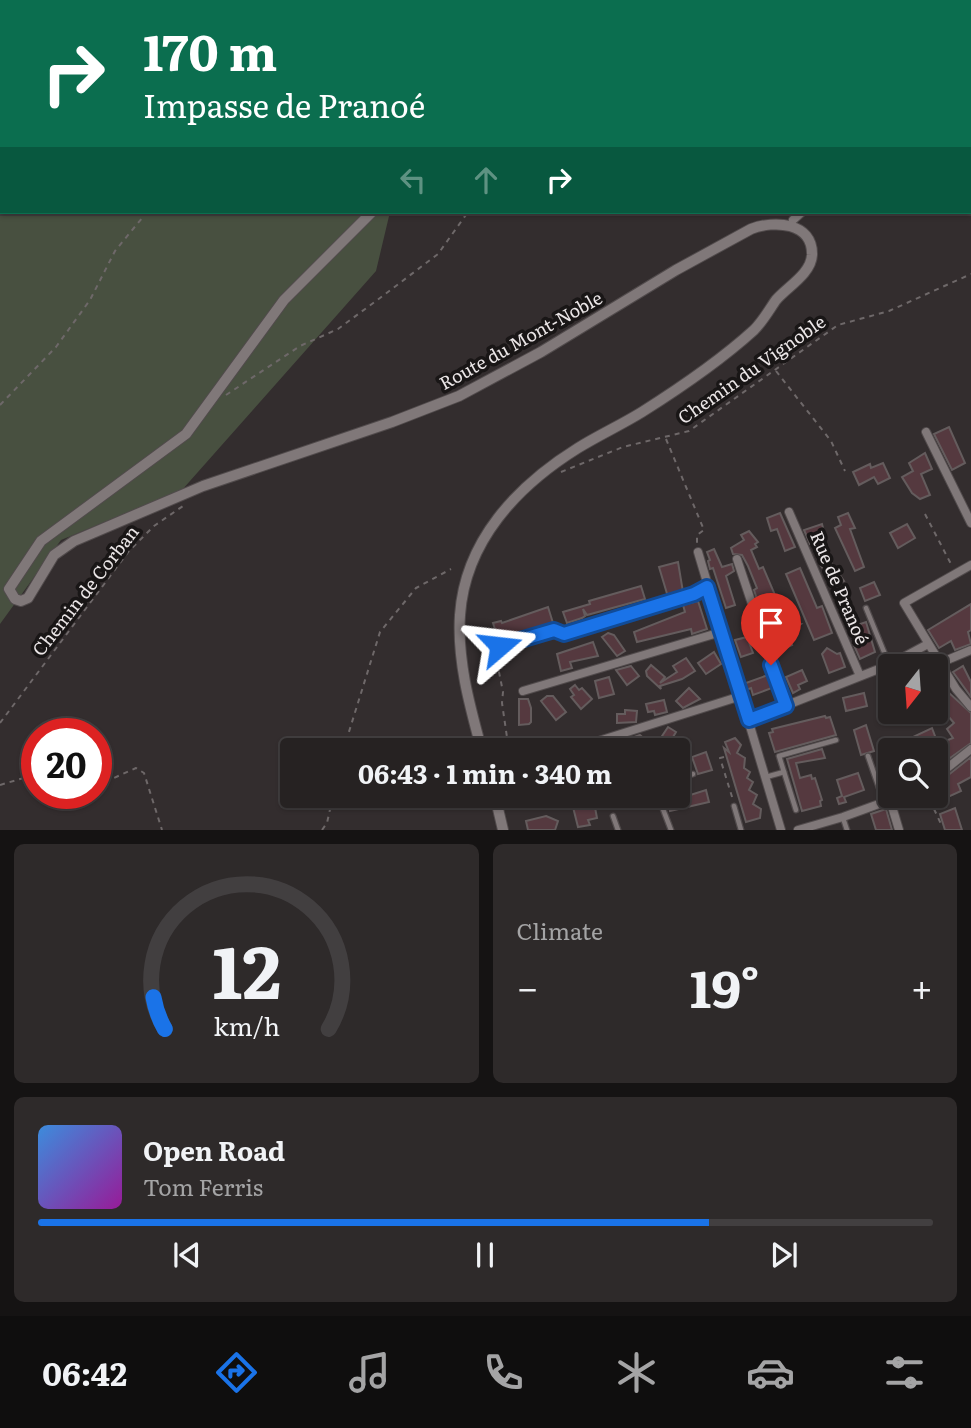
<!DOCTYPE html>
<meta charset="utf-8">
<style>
:root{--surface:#262222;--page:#2e2a2a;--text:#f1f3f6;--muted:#a4a4a5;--line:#423f40;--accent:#1a73e8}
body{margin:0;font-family:Literata,serif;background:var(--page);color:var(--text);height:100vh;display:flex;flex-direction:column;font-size:26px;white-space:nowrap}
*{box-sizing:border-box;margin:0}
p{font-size:23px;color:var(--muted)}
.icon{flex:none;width:38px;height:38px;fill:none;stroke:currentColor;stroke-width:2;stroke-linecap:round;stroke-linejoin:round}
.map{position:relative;height:830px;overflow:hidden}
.drawer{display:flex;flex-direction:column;gap:14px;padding:14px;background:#151313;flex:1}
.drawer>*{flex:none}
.hud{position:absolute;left:0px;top:0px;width:971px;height:214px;box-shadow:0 2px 5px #0004,0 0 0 2px var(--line);background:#0b6e4f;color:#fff;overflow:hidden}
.needle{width:46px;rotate:197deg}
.controls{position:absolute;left:878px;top:654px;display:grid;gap:14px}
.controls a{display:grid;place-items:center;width:70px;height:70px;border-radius:7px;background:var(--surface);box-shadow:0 2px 5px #0004,0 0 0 2px var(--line);font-size:35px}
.speed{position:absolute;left:21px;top:718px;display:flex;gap:14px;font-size:35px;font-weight:700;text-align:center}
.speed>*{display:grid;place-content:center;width:91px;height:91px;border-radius:50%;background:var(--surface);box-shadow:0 2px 5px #0004,0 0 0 2px var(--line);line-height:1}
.speed .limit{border:10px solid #d22;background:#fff;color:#111}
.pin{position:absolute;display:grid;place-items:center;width:60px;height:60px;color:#fff;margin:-72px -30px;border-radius:50% 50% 50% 0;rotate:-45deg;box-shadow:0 0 7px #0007}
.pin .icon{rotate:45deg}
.me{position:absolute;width:77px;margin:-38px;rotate:73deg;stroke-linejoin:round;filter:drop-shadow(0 0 5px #0008)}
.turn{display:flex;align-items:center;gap:24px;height:147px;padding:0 28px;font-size:32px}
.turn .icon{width:91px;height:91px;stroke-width:2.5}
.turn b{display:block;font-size:49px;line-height:60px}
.lanes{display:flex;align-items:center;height:66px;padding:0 28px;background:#0003;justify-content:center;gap:35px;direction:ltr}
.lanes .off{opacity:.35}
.big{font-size:52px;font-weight:700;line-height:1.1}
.drawer .card{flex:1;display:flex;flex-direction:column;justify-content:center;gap:10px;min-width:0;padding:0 24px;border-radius:10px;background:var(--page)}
.drawer .dial{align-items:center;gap:0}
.dial svg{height:182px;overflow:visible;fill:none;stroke:var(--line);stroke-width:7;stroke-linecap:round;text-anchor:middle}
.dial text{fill:var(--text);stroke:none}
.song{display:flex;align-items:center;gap:21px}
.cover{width:84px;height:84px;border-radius:10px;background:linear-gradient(135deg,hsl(210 70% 55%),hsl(300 70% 35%))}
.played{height:7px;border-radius:4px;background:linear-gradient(90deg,var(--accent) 75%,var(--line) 75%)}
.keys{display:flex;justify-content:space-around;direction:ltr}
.heat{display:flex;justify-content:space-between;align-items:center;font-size:38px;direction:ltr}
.drawer .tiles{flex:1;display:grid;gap:14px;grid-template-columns:1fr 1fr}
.card:last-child{grid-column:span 2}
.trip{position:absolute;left:280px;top:738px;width:410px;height:70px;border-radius:7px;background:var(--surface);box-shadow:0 2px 5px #0004,0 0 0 2px var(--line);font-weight:700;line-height:70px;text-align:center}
.tab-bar{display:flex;height:112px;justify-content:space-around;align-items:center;background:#0f0e0e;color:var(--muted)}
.tab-bar .icon{width:49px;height:49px}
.tab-bar .on{color:var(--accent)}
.tab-bar b{font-size:32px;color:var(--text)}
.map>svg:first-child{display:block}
.green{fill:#485040}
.building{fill:#55393f;stroke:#645c5d;stroke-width:2}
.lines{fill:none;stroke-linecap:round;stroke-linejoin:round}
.service-casing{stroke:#514b4c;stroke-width:7}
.minor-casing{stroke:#514b4c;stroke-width:10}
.tertiary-casing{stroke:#514b4c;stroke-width:12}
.path{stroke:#6e6869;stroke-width:2;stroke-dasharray:5 5;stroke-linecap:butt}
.service{stroke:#807879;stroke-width:4.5}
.minor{stroke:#807879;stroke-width:8}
.tertiary{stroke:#807879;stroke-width:10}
.route-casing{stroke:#114b97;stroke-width:18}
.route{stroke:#1a73e8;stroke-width:12}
.labels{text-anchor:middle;stroke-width:7;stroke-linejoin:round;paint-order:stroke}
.street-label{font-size:18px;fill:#ebe6e7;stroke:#191616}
</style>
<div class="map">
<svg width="971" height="830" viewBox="0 0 971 830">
<rect width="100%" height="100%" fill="#332d2e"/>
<polygon class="green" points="0,0 492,0 2,2 2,212 390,212 376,271 182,490 61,540 0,624"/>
<g class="building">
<polygon points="949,427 965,463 952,470 934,434"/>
<polygon points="925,453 932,469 921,474 930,495 920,499 912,493 902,477 913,471 909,463"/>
<polygon points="883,463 890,478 878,484 874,477 859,485 853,472 870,464 871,468"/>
<polygon points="780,513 795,547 785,551 777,529 771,531 767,518"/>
<polygon points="848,513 855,528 850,529 864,567 855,571 835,528 841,525 838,517"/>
<polygon points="822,524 826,540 810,544 804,530"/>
<polygon points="907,524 915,538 898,548 890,533"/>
<polygon points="749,531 758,542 755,544 757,547 751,550 759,569 763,567 784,616 768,622 757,599 754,590 757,588 748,566 742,555 733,554 731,548 744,540 741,535"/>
<polygon points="714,549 722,567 732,564 734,571 726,576 735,605 726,608 713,568 710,569 708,561 710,560 707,552"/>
<polygon points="678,562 683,592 668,597 659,567"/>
<polygon points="831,562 844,581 835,585 821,566"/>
<polygon points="800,568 817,608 822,606 832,633 814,640 786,574"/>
<polygon points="874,582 880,595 865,601 860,588"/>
<polygon points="641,586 645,599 587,615 583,609 585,616 582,618 567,623 563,612 590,604 589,601"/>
<polygon points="698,601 707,629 692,634 691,629 637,642 634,632 685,612 683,605"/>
<polygon points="971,604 971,630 968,632 971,644 955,650 951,641 939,648 928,630"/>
<polygon points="548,607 553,623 498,639 493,623 501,621 502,623"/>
<polygon points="792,622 801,624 787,634 792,645 777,652 770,638 785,632 786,624"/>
<polygon points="866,622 875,652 860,659 852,641 862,637 857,625"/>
<polygon points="608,633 614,635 625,651 617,656 602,637"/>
<polygon points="747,637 753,653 741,657 735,640"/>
<polygon points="593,642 598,656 570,662 572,668 561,671 557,654"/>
<polygon points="827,648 837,654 840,653 845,667 829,673 822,654"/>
<polygon points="714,652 721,664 706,674 698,663"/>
<polygon points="686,658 695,671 682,679 660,686 661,689 647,676 646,671 651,665 665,677 660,683 677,672 673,666"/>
<polygon points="631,666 639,676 627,685 616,670"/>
<polygon points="963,666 971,682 971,697 953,672"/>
<polygon points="802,670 807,681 798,685 800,689 793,693 786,677"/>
<polygon points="768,675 772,688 753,695 751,688 746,690 746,683"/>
<polygon points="609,677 614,694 599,698 595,681"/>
<polygon points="575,685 579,690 582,688 592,699 581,709 571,697 574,695 570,689"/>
<polygon points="689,688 700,699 683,708 676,701"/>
<polygon points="947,691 971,713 971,743 943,763 937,759 936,751 933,751 930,745 915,751 891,751 889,793 878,769 886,767 883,751 932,728 938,744 953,738 947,729 954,723 936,702"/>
<polygon points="864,693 867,706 846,711 843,698"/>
<polygon points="547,696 553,696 566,712 556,720 541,701"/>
<polygon points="519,699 528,699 531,708 531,722 529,724 519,725"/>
<polygon points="664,700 667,712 655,715 654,711 648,712 646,704"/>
<polygon points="625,710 637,711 636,722 617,723 617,714 625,714"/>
<polygon points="825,716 826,718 830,717 836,735 775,752 769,733 773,732 772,729"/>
<polygon points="866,725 874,751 861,755 854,730"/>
<polygon points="668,727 676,732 667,747 659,749 656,740 660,739"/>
<polygon points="640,735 649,743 641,751 630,751 623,741"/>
<polygon points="735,738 741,745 737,753 745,758 744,768 750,772 747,778 753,782 749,790 757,795 753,804 761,809 760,818 746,822 724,748 729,752 725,742"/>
<polygon points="822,749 825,758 796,763 800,778 811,775 812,779 815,778 822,800 820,801 821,806 802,811 787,759"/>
<polygon points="706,752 712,770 698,774 692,757"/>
<polygon points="971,757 971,777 958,784 961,791 948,797 942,780"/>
<polygon points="858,773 864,790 844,797 846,802 839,804 837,798 842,796 837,780"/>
<polygon points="706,790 709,802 670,811 668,796 683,793 684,797"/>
<polygon points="594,802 597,818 588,820 590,825 578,827 573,807"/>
<polygon points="955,808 962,830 945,830 940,814"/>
<polygon points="886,809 892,830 876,830 871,814"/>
<polygon points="546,816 558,821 555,830 528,830 526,821"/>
</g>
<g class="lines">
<g class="service-casing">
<g id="service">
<polyline points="866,608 889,664"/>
<polyline points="500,646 554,630 564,634 694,594 707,587"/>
<polyline points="868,756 884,802"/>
<polyline points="936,764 943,771"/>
<polyline points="784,772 796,810"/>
<polyline points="766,777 784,772 779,756 836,740"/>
<polyline points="677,779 693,774"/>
<polyline points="658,796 671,830"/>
<polyline points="927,796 930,803"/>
<polyline points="734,806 741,830"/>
<polyline points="613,816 618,830"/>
<polyline points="843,818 847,830"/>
</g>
</g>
<g class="minor-casing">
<g id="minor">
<polyline points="970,205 971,205"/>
<polyline points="793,220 802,212"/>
<polyline points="926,432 971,523"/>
<polyline points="789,512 860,676"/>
<polyline points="698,552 781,830"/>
<polyline points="737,559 786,706"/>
<polyline points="971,565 904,603 956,689 971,707"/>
<polyline points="940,663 971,650"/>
<polyline points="523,691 721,632"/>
<polyline points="749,720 889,665 928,644"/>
<polyline points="567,751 741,696"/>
<polyline points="936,777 971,749"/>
<polyline points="890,800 899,830"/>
<polyline points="798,830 843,817 901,796"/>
</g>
</g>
<g class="tertiary-casing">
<g id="tertiary">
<polyline points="449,2 450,0"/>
<path d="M372,212L284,300L186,434L41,541L9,589L15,599L21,601L28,598L54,555L74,541L203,486L392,422L459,396L541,352L676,270L751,229C774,220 813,222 812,255C811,274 787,287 776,300C769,310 763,321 754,330C721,360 680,388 642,412C621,425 599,435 578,448C517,486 465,541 460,615C457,661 470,707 482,751"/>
<polyline points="495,796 503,830"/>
</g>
</g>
<g class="path">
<polyline points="816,0 816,2"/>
<polyline points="230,2 231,0"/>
<polyline points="470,2 472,0"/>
<polyline points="739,2 742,0"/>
<polyline points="970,73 971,74"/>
<polyline points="768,215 777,212"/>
<polyline points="776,371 831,441 845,471"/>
<polyline points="226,395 300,346 338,329 380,298 438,254 468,212"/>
<polyline points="0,405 56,347 90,300 115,251 147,212"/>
<polyline points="666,439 704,530 697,535 697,545"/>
<polyline points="561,472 623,447 689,431 838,325 889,311 971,274"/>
<polyline points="925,514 952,566"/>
<polyline points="495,652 503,692 502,703 509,751"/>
<polyline points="0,723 129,551 154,526 183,506"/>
<polyline points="343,751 380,632 416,588 451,569"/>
<polyline points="724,757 720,758 733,800"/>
<polyline points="0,785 37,774"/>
<polyline points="96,786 136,768 144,773 162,830"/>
<polyline points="385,796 408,805 487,807"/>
<polyline points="934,809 941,824"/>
<polyline points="322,830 327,823 333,796"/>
</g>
<use href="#service" class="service"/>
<use href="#minor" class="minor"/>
<use href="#tertiary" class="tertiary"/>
</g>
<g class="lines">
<g class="route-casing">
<polyline id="route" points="500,646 554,630 564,634 694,594 707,587 749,720 786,706 771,665"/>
</g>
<use href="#route" class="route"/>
</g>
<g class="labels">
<g class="street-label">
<text transform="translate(521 341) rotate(-29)" y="6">Route du Mont-Noble</text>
<text transform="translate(752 370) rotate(-35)" y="6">Chemin du Vignoble</text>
<text transform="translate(839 588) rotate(67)" y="6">Rue de Pranoé</text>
<text transform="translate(86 591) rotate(-52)" y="6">Chemin de Corban</text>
</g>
</g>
</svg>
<div class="controls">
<a><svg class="needle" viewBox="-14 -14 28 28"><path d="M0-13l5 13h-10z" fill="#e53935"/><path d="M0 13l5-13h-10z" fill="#a4a4a5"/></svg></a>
<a><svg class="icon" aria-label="search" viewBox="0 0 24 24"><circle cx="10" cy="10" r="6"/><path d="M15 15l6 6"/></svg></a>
</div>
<div class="speed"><div class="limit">20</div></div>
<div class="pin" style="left:771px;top:665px;background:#d93025"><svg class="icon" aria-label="arrive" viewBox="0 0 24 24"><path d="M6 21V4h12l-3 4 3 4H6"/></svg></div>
<svg class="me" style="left:500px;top:646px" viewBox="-20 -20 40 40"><path d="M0-17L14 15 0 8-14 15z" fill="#1a73e8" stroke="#fff" stroke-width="4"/></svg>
<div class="trip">06:43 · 1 min · 340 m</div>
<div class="hud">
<div class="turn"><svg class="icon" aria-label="right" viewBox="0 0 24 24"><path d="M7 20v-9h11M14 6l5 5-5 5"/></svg><div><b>170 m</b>Impasse de Pranoé</div></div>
<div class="lanes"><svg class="icon off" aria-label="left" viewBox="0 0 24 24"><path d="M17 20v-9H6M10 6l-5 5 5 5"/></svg><svg class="icon off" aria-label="ahead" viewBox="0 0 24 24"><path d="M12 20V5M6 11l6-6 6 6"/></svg><svg class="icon" aria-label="right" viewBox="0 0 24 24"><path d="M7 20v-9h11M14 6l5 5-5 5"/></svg></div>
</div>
</div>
<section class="drawer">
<div class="tiles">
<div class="card dial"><svg viewBox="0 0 100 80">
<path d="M14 69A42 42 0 1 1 86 69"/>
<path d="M14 69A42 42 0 0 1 9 55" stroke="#1a73e8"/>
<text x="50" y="56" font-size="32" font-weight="700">12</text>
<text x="50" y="72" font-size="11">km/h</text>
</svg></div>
<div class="card"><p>Climate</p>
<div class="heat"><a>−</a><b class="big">19°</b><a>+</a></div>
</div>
<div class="card">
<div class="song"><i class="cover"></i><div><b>Open Road</b><p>Tom Ferris</p></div></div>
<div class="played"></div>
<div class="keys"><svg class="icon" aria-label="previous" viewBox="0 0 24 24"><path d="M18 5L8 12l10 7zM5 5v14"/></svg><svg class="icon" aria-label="pause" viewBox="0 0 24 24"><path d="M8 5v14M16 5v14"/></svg><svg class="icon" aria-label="next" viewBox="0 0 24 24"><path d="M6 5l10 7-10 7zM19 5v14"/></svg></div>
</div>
</div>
</section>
<nav class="tab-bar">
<b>06:42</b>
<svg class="icon on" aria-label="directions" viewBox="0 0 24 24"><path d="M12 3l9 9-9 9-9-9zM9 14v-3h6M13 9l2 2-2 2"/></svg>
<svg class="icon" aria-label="music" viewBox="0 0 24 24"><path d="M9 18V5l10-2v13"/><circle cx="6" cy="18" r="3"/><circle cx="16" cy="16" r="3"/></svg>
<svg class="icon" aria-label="phone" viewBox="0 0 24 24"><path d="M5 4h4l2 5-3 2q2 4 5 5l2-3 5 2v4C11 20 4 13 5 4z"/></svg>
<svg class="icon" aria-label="climate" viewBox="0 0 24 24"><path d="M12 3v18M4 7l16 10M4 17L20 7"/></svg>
<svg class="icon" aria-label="car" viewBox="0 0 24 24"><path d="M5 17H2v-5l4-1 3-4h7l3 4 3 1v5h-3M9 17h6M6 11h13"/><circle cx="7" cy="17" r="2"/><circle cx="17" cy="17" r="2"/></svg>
<svg class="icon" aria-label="filters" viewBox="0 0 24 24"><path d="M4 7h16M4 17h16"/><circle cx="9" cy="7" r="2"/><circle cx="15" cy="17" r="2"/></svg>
</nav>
